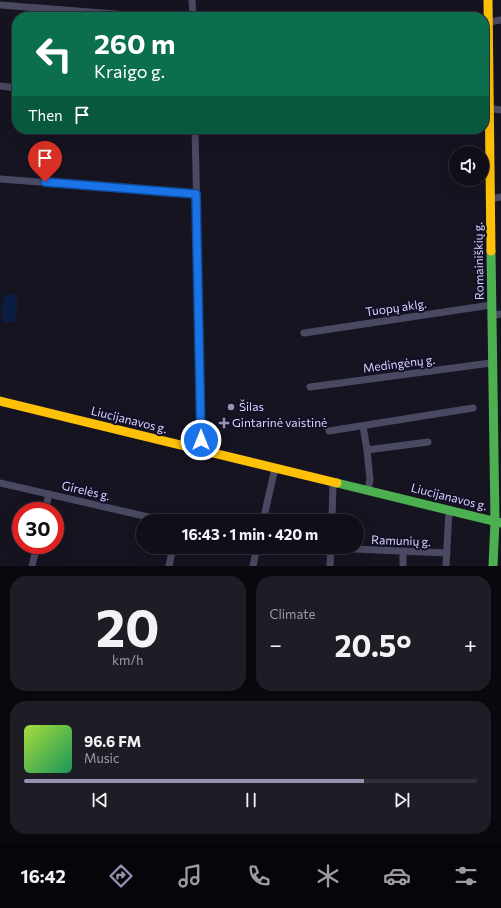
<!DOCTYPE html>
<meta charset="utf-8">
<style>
:root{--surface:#100f19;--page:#1e1d26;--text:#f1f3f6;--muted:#9c9ca2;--line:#302f38;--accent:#9591b1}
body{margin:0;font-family:Commissioner,sans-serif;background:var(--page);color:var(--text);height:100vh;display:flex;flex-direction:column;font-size:15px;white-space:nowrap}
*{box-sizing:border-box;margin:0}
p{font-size:13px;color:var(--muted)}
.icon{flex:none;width:22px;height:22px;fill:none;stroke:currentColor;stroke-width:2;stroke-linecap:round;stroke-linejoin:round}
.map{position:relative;height:566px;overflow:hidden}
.details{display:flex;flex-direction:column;gap:10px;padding:10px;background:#09080e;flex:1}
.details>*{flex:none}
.top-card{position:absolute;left:12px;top:12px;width:477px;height:122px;border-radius:16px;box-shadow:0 4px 16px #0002,0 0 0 1px var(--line);background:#0b6e4f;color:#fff;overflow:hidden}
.tools{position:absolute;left:449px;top:146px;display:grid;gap:8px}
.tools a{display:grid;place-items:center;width:40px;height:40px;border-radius:50%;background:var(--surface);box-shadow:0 4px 16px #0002,0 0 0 1px var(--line);font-size:20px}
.speed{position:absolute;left:12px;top:502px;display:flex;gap:8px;font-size:20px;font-weight:700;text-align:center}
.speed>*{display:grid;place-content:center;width:52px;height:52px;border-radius:50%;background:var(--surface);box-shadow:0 4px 16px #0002,0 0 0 1px var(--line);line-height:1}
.speed .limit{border:6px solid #d22;background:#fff;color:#111}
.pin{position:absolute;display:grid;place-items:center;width:34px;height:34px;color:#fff;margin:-41px -17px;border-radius:50% 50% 50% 0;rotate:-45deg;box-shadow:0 0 4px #0007}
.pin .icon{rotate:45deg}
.me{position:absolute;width:44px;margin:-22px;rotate:0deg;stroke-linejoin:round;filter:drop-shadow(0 0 3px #0008)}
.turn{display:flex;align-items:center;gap:14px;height:84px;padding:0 16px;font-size:18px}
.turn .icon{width:52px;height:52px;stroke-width:2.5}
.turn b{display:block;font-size:28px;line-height:34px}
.then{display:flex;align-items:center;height:38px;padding:0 16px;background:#0003;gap:8px;font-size:15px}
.big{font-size:30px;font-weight:700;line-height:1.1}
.details .card{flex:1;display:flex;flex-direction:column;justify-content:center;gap:6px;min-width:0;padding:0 14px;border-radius:16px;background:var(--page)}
.details .dial{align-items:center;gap:0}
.dial b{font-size:52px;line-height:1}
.song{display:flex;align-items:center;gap:12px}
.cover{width:48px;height:48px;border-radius:6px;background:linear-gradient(135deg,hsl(80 70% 55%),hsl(150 70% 35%))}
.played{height:4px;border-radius:2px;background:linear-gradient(90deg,var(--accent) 75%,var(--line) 75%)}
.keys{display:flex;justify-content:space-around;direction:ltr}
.heat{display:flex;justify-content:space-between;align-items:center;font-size:22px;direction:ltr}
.details .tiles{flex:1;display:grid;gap:10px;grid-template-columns:1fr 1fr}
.card:last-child{grid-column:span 2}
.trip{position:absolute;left:136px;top:514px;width:228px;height:40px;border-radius:20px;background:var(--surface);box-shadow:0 4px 16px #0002,0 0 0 1px var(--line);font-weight:700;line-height:40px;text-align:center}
.tabs{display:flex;height:64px;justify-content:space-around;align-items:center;background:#06060a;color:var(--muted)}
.tabs .icon{width:28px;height:28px}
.tabs .active{color:var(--accent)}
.tabs b{font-size:18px;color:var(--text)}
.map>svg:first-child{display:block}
.water{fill:#0b1e41}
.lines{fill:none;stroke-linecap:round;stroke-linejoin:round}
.street{stroke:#4a4962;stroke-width:7}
.fast{stroke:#4caf50;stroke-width:9}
.slow{stroke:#ffc107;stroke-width:9}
.route-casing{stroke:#114b97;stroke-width:10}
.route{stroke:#1a73e8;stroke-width:7}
.poi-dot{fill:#9591b1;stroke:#130f26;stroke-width:1.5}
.labels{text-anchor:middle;stroke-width:4;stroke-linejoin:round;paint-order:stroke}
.street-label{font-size:12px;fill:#d9d4ff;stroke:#130f26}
.poi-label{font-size:12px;fill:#d9d4ff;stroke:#130f26;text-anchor:start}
</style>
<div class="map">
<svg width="501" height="566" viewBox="0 0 501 566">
<rect width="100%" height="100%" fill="#161421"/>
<path class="water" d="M10,294L16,295L17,297V315L15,322L4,323C0,316 1,304 4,297Z"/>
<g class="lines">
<g class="street">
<polyline points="192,0 193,17"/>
<polyline points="0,5 154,17"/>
<polyline points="489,22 501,20"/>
<polyline points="0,86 17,88"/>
<polyline points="488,108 501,110"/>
<polyline points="195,129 201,387 201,450"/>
<polyline points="0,179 196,194"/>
<polyline points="490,199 501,197"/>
<polyline points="491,316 501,314"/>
<polyline points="304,333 491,305"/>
<polyline points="310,387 491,363"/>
<polyline points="363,426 367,450"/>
<polyline points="329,431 473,408"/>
<polyline points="0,483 166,521"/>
<polyline points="368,490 370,479 367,450 428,442"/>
<polyline points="45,511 49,494"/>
<polyline points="263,521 275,468"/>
<polyline points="332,521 333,482"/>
<polyline points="331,548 447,553"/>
<polyline points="32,566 37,545"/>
<polyline points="169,566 173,547"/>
<polyline points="253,566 257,547"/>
<polyline points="330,566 331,547"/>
<polyline points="403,566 403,552"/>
<polyline points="446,566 449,510"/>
</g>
<g class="fast">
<polyline points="491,251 495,521 493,566"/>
<polyline points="337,483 501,523"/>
</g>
<g class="slow">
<polyline points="488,0 491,251"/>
<polyline points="0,401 337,483"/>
</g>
</g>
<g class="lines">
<g class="route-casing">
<polyline id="route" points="45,182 196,194 201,440"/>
</g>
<use href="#route" class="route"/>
</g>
<g class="poi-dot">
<circle cx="231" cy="407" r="4"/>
<path d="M222 417h4v4h4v4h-4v4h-4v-4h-4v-4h4z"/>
</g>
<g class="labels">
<g class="street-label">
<text transform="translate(479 261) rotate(-91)" y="4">Romainiškių g.</text>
<text transform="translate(396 308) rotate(-8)" y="4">Tuopų aklg.</text>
<text transform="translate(399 364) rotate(-7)" y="4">Medingėnų g.</text>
<text transform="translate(129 420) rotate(14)" y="4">Liucijanavos g.</text>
<text transform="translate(86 491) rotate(13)" y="4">Girelės g.</text>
<text transform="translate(449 497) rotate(14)" y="4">Liucijanavos g.</text>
<text transform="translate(401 541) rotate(2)" y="4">Ramunių g.</text>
</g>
<g class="poi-label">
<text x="239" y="411">Šilas</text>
<text x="232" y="427">Gintarinė vaistinė</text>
</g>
</g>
</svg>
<div class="tools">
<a><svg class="icon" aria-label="sound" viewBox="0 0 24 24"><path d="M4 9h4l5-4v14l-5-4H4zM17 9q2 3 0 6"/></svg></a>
</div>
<div class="speed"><div class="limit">30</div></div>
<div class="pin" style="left:45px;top:182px;background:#d93025"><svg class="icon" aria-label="arrive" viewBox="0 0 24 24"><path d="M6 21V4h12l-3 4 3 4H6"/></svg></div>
<svg class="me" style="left:201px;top:440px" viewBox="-20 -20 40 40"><circle r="17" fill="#1a73e8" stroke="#fff" stroke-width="3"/><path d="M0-11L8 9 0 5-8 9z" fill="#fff"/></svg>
<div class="trip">16:43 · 1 min · 420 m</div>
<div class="top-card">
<div class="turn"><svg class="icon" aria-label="left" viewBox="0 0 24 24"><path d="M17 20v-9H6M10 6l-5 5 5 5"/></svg><div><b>260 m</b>Kraigo g.</div></div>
<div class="then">Then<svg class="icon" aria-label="arrive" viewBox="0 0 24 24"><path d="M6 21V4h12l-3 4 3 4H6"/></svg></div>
</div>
</div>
<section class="details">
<div class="tiles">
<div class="card dial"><b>20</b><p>km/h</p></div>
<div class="card"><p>Climate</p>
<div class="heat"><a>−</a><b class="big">20.5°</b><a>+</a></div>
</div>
<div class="card">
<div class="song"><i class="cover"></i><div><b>96.6 FM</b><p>Music</p></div></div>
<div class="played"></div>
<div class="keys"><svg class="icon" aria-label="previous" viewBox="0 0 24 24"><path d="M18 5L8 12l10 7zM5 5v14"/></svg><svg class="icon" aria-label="pause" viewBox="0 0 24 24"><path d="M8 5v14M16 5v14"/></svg><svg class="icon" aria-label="next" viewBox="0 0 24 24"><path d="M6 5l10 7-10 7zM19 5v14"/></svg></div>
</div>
</div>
</section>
<nav class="tabs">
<b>16:42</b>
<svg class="icon active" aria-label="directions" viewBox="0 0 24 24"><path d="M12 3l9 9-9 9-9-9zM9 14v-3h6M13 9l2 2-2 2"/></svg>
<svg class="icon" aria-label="music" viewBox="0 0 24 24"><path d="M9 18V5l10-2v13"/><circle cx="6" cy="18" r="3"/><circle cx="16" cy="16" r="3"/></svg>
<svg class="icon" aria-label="phone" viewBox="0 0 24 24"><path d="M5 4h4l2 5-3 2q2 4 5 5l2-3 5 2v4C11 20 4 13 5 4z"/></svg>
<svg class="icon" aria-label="climate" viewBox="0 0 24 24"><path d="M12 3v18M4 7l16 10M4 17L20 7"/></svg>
<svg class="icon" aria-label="car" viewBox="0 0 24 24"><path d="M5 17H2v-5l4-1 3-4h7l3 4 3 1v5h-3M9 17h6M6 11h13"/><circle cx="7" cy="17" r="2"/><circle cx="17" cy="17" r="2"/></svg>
<svg class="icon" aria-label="filters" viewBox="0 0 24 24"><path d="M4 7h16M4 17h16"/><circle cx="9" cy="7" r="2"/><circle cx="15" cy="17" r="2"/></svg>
</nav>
